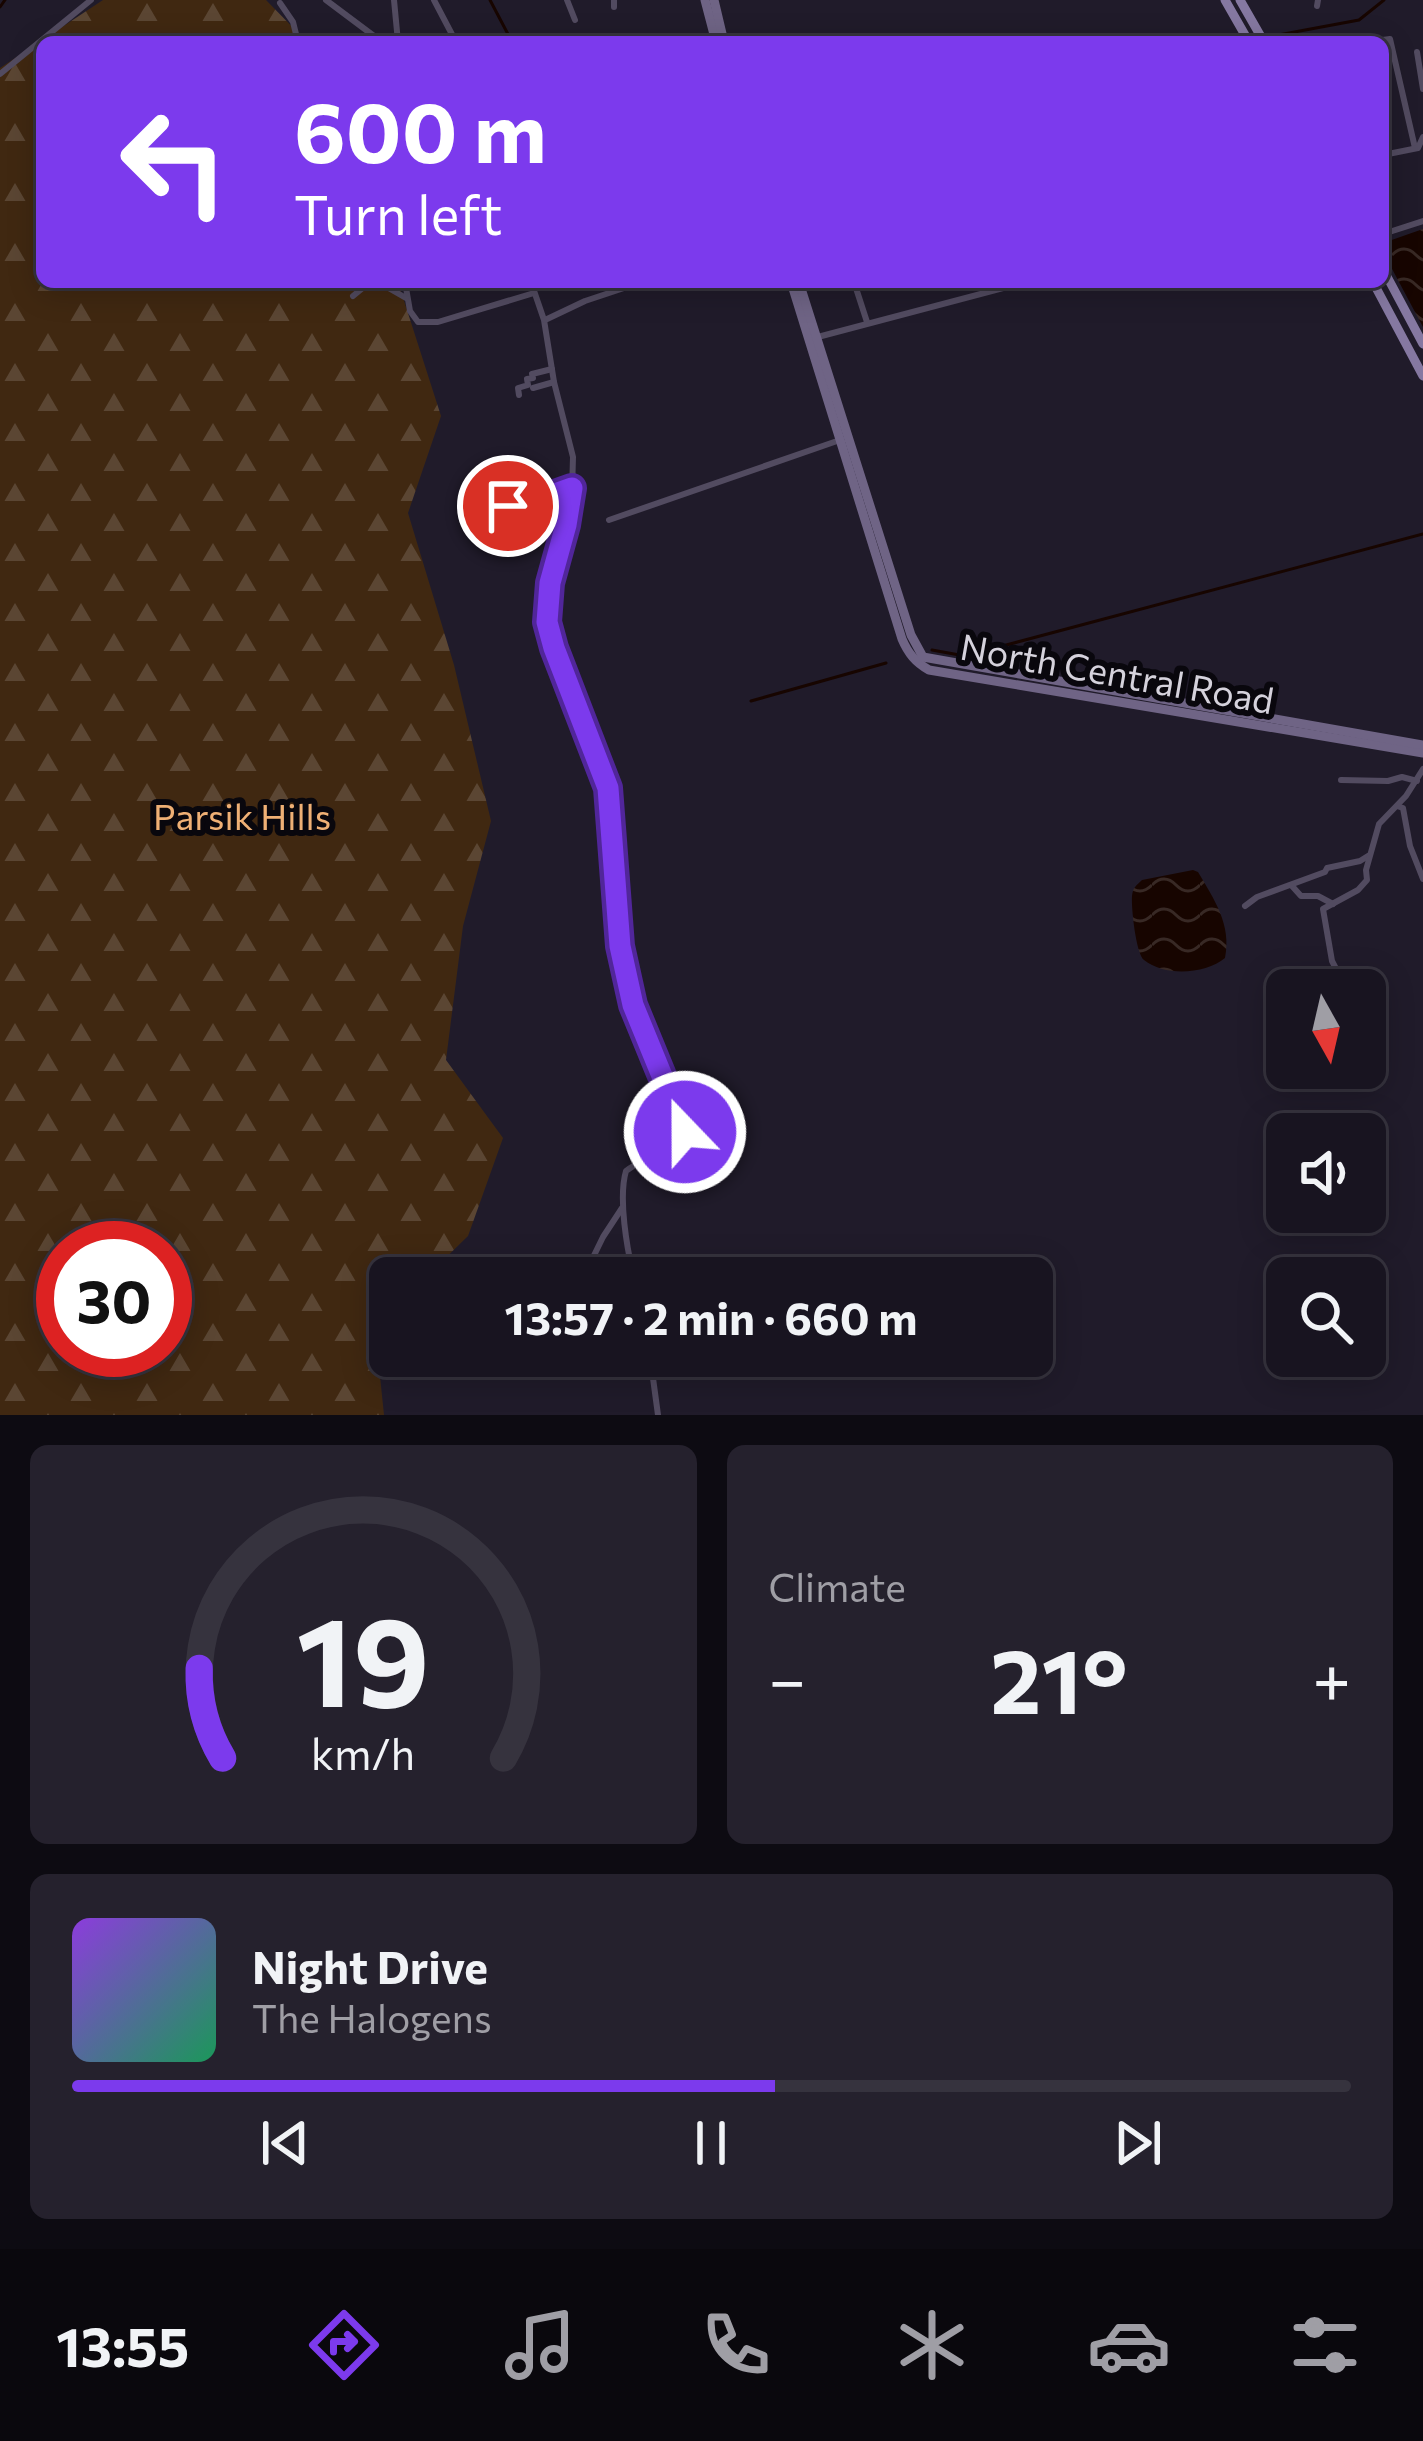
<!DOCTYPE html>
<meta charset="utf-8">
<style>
:root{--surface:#181420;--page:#25212d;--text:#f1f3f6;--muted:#9f9ea5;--line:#36333e;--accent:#7c3aed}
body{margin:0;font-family:Commissioner,sans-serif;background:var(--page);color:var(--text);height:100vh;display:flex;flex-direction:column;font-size:45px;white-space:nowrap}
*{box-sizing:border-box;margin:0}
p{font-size:39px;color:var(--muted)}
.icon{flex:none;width:66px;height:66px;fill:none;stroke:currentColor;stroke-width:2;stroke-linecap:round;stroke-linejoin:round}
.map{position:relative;height:1415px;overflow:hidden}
.details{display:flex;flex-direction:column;gap:30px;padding:30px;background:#0d0b12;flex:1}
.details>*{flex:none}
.hud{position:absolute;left:36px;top:36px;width:1353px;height:252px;border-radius:18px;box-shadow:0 6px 30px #0003,0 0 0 3px var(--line);background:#7c3aed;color:#fff;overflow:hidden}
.needle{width:78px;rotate:172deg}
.fabs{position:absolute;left:1266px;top:969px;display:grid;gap:24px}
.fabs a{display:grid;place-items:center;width:120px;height:120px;border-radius:18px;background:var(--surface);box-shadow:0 6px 30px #0003,0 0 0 3px var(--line);font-size:60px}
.speed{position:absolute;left:36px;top:1221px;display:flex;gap:24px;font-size:60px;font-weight:700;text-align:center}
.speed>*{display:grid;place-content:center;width:156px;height:156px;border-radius:50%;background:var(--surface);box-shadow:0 6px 30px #0003,0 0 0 3px var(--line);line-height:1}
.speed .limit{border:18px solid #d22;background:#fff;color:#111}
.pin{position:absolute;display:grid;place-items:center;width:102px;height:102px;color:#fff;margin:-51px;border:6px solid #fff;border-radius:50%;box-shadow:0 3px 12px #0007}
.me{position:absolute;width:132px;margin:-66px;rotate:338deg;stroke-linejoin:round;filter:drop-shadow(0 0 9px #0008)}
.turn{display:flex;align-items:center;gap:42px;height:252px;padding:0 60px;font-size:54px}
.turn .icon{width:156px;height:156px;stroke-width:2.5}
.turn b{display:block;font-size:84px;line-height:102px}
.big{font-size:90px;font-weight:700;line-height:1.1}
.details .card{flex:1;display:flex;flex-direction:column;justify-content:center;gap:18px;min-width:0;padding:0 42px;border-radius:18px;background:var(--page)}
.details .dial{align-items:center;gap:0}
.dial svg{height:312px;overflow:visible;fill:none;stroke:var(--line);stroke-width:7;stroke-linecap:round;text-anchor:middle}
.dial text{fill:var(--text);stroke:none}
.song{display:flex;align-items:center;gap:36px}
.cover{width:144px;height:144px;border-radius:18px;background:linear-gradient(135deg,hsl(270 70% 55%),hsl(150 70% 35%))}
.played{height:12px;border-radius:6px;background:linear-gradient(90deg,var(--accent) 55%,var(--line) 55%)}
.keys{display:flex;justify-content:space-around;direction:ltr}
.heat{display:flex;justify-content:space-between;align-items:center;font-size:66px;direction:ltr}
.details .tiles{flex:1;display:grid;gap:30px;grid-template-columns:1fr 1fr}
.card:last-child{grid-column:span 2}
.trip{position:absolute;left:369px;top:1257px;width:684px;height:120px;border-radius:18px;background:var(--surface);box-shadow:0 6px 30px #0003,0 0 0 3px var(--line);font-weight:700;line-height:120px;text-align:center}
.dock{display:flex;height:192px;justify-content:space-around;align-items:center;background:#0a080d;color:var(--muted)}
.dock .icon{width:84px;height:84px}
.dock .on{color:var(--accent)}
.dock b{font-size:54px;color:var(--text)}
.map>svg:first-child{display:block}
.forest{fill:url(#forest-firs);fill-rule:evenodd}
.water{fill:url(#water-waves)}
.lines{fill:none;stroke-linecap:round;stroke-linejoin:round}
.stream{stroke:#170500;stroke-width:3}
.minor{stroke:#524b60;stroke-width:6}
.secondary{stroke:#6f6485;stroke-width:9}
.primary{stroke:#8578a1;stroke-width:9}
.route-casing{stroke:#51269a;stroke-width:30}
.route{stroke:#7c3aed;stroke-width:21}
.labels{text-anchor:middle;stroke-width:12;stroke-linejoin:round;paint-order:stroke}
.street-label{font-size:36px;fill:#d5d2dc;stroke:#09070d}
.park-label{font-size:36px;fill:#efb075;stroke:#09070d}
</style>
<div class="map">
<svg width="1423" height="1415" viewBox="0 0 1423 1415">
<defs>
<pattern id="forest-firs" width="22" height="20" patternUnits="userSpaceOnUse" patternTransform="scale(3)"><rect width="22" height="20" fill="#402811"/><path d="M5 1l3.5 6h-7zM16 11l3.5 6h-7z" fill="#5b4633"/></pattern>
<pattern id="water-waves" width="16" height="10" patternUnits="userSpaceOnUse" patternTransform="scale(3)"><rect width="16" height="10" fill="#170500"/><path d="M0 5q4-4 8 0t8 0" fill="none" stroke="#382925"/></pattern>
</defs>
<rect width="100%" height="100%" fill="#201b2a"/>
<path class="forest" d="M103,0H266L307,42H42V282H398L441,416L408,513L454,665L491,821L463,926L446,1060L503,1138L468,1236L425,1278H390V1312L375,1328L384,1415H0V68ZM63,1248H165V1350H63Z"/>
<g class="water">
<polygon points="1423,229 1423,327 1383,252 1383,243"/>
<path d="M1193,870L1198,872C1214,899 1232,925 1225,958C1206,974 1165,977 1144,960C1136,954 1131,907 1132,896C1133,887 1136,886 1142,880Z"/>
</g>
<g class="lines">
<g class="stream">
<polyline points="490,0 510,38 510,42"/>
<polyline points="0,7 5,0"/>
<polyline points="1273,36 1359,20 1384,0"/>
<polyline points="932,650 965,656 1423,534"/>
<polyline points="751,701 886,663"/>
</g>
<g class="minor">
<polyline points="326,0 382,42"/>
<polyline points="394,0 398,42"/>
<polyline points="434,0 456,42"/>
<polyline points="567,0 575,20"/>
<polyline points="280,3 293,22 298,42"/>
<polyline points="1317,6 1318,0"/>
<polyline points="614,7 614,0"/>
<polyline points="1368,42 1390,39 1415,148"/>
<polyline points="1417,52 1423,89"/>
<polyline points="0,74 91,0"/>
<polyline points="1383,155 1418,148 1423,137"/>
<polyline points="1383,217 1388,231"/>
<polyline points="1383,234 1423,221"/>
<polyline points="405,282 410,311 418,322 438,322 534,293"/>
<path d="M531,282L544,320L554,382L573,457L572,492L566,525L550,583L547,622L554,648L608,788L620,946L633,1005L685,1132C684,1164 647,1153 626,1171C618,1198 627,1249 634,1278"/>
<polyline points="854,282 867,322"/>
<polyline points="353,296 370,282 378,282 406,298"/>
<polyline points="545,320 585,301 642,282"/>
<polyline points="814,338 1026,282"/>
<polyline points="533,388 554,382"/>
<polyline points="519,395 518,388 528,385 527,379 533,378 532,374 552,369"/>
<polyline points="474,490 483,510 501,536 524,541 565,529"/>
<polyline points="508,506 527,504 572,488"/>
<polyline points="609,520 840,440"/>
<polyline points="1341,780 1388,781 1402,777 1417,781"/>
<polyline points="1397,806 1403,808 1410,846 1423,879"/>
<polyline points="1292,886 1301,896 1318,896 1333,904"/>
<polyline points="1245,906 1257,897 1325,872 1327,868 1360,861 1368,856"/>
<polyline points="1347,990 1332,961 1323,909 1358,890 1367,880 1366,870 1379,824 1406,796 1423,769"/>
<polyline points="583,1278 603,1237 622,1208"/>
<polyline points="650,1356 658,1415"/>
<polyline points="565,1361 570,1356"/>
</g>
<g class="secondary">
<polyline points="705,0 716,42"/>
<polyline points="714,0 724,42"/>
<path d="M791,282L902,639C908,653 915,662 929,670L1423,753"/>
<polyline points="799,282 911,635 923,657 1423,745"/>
</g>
<g class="primary">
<polyline points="1225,0 1249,42"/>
<polyline points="1240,0 1264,42"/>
<polyline points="1383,269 1423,344"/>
<polyline points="1373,282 1423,376"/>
</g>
</g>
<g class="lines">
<g class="route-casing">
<polyline id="route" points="508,506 527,504 572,488 566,525 550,583 547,622 554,648 608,788 620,946 633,1005 685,1132"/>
</g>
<use href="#route" class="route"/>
</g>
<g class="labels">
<g class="street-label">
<text transform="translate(1117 674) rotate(10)" y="13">North Central Road</text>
</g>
<g class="park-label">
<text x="242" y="830">Parsik Hills</text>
</g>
</g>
</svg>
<div class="fabs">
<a><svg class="needle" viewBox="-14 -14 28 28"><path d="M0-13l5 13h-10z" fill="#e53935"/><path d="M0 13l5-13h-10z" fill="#9f9ea5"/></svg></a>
<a><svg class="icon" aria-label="sound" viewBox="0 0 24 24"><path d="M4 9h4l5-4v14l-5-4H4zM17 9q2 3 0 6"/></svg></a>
<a><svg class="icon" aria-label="search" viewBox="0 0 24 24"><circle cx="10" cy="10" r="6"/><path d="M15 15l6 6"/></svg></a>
</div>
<div class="speed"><div class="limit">30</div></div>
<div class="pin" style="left:508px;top:506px;background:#d93025"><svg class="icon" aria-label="arrive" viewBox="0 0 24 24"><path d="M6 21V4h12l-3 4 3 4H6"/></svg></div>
<svg class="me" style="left:685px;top:1132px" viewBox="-20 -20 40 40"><circle r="17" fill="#7c3aed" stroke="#fff" stroke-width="3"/><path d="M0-11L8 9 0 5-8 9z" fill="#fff"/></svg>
<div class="trip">13:57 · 2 min · 660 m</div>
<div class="hud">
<div class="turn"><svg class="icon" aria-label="left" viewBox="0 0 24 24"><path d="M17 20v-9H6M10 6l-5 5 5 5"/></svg><div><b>600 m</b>Turn left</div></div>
</div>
</div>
<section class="details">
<div class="tiles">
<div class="card dial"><svg viewBox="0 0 100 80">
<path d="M14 69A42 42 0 1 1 86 69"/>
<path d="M14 69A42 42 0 0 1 8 46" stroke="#7c3aed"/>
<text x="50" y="56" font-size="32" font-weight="700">19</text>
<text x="50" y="72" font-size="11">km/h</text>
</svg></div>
<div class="card"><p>Climate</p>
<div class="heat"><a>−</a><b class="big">21°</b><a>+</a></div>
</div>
<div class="card">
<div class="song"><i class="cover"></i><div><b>Night Drive</b><p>The Halogens</p></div></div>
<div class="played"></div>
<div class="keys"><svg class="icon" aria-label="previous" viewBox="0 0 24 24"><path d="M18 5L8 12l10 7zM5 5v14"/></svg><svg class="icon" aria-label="pause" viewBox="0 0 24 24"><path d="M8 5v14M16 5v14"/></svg><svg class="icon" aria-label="next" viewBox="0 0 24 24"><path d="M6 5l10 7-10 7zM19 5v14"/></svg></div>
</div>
</div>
</section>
<nav class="dock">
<b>13:55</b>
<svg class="icon on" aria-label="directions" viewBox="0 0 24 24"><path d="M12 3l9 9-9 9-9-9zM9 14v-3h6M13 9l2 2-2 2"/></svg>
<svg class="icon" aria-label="music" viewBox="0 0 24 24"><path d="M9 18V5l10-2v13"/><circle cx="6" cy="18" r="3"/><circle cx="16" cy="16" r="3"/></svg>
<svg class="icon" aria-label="phone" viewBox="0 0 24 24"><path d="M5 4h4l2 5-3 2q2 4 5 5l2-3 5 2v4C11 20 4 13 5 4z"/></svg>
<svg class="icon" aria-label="climate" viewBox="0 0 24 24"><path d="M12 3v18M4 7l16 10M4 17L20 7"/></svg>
<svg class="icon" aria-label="car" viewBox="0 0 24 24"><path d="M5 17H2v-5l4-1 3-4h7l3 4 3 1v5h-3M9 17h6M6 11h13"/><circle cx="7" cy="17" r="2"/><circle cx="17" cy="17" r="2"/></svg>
<svg class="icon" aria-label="filters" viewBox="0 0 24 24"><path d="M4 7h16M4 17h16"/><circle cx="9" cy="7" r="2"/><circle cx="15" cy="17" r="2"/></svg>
</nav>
